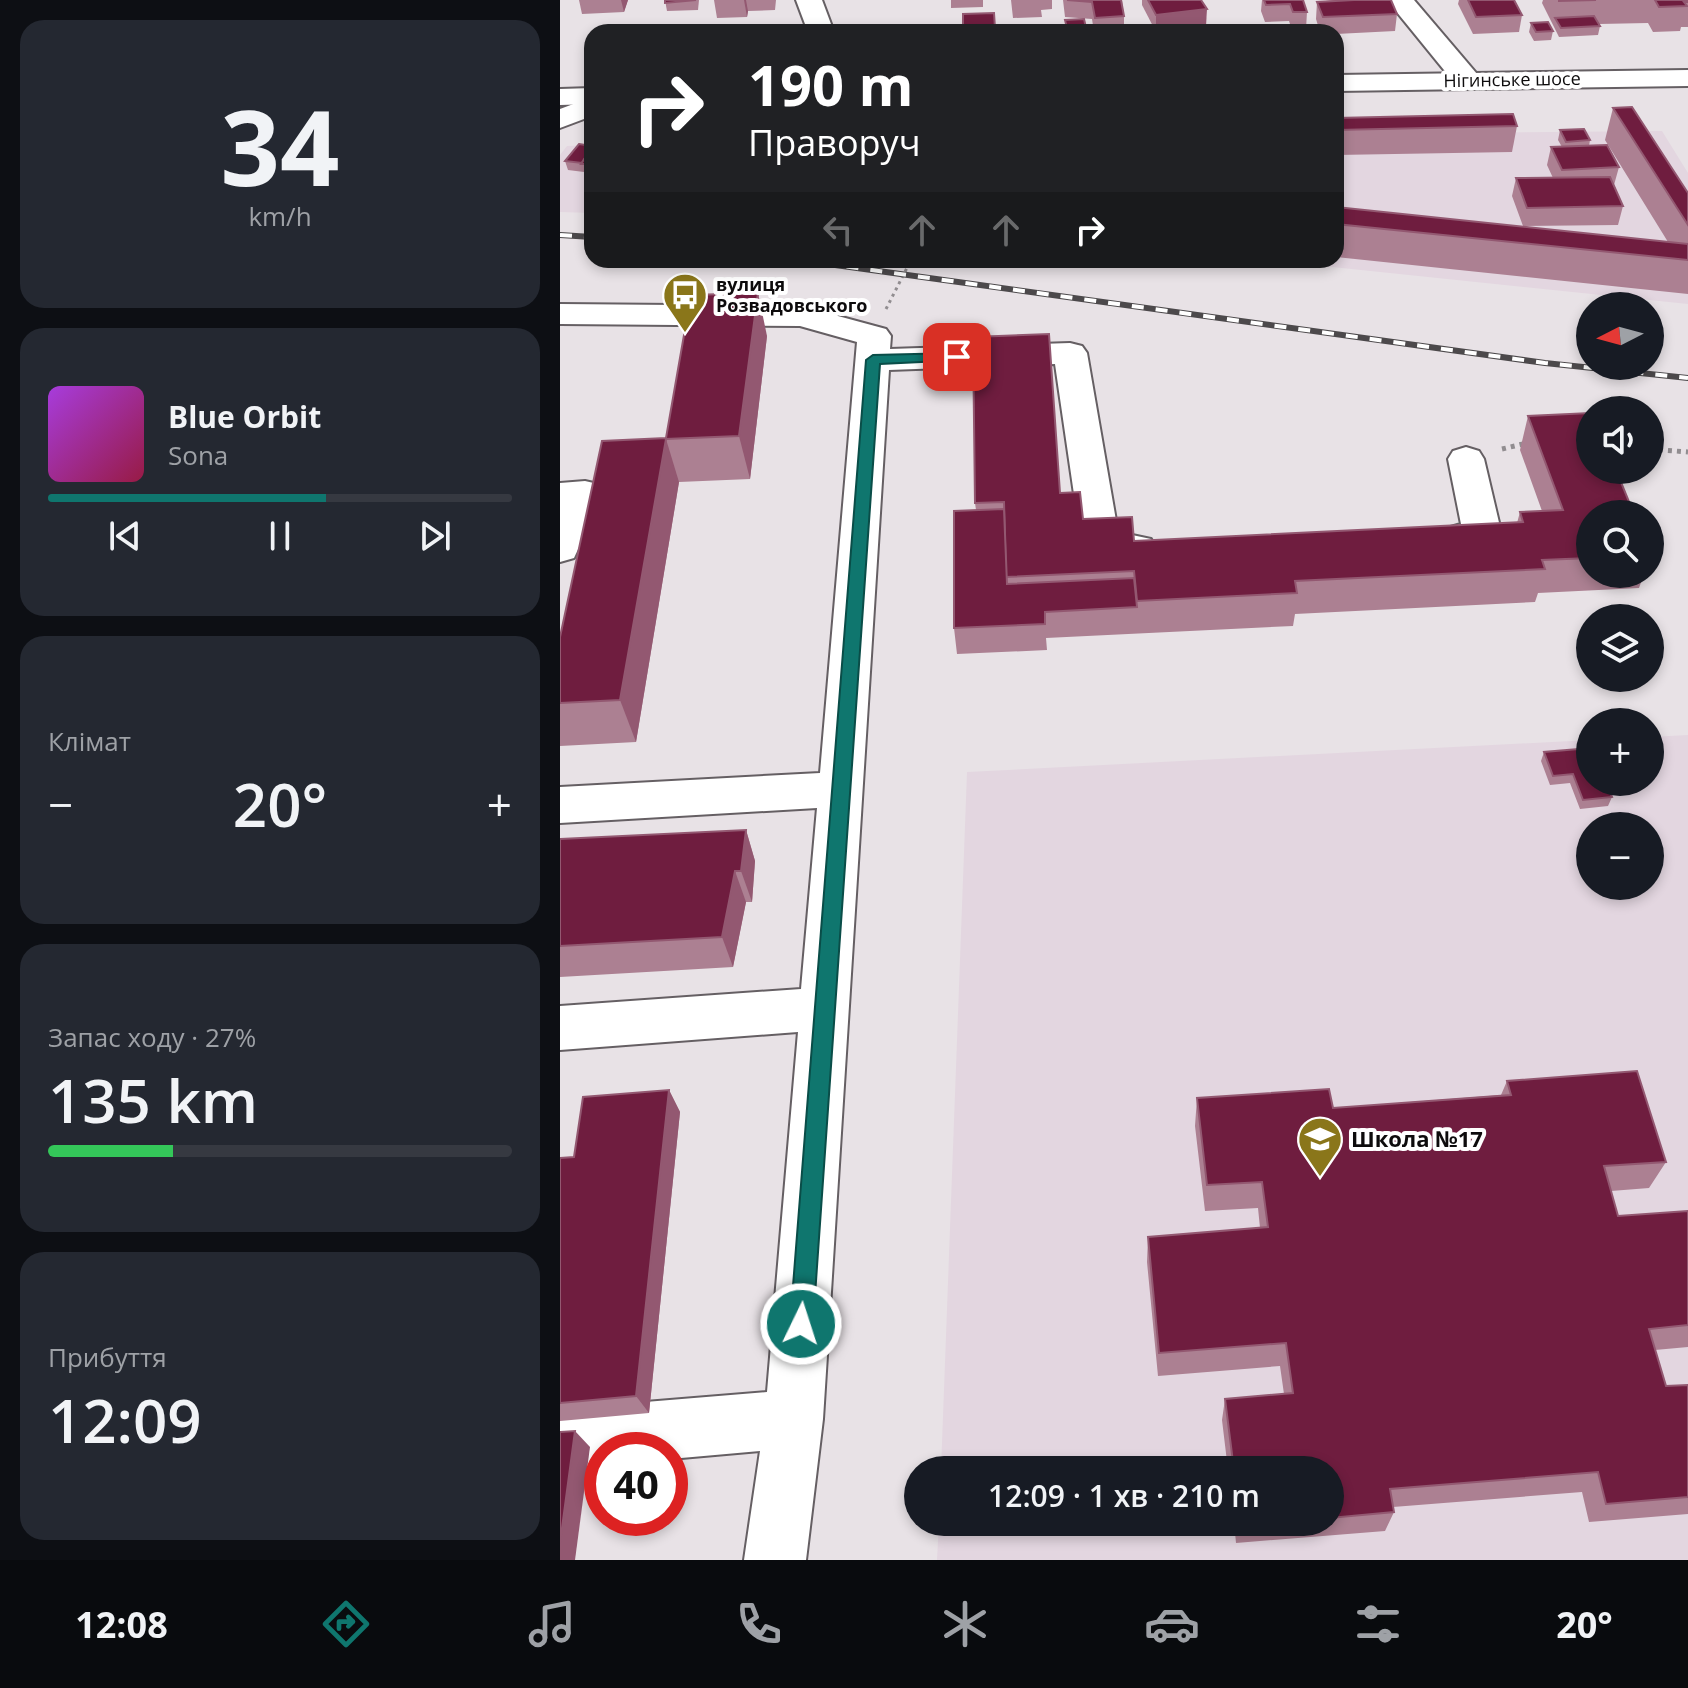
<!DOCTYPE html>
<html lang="uk">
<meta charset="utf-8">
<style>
:root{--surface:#171b24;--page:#242831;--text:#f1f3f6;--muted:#9ea1a6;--line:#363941;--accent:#0f766e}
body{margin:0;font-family:"Open Sans",sans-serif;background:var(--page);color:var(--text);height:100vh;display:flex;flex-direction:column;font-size:30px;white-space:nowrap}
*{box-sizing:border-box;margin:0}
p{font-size:26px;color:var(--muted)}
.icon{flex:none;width:44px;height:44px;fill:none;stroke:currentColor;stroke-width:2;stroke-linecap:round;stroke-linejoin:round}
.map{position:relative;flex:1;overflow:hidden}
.sheet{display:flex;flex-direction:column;gap:20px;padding:20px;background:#0d0f14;width:560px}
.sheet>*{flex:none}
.guide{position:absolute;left:24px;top:24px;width:760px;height:244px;border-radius:24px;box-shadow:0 4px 12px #0003;background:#202124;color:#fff;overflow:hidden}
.needle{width:52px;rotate:264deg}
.fabs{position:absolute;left:1016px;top:292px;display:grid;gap:16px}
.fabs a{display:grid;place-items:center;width:88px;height:88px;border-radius:50%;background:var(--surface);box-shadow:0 4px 12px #0003;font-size:40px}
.speed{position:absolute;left:24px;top:1432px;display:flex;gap:16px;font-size:40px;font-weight:700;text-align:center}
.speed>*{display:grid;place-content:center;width:104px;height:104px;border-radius:50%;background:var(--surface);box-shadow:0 4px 12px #0003;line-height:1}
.speed .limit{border:12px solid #d22;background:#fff;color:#111}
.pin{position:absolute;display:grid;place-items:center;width:68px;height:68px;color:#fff;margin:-34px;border-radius:16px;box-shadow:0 4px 12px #0006}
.me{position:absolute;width:88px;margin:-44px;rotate:4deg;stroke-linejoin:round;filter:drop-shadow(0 0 6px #0008)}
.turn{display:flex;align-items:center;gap:28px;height:168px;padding:0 32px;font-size:36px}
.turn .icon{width:104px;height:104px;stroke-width:2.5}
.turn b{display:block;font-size:56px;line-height:68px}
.lanes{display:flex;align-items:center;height:76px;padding:0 32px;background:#0003;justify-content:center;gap:40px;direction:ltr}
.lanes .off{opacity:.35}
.big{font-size:60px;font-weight:600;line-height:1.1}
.sheet .widget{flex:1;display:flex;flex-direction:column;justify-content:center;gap:12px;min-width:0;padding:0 28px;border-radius:24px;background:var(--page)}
.sheet .dial{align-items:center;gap:0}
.dial b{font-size:104px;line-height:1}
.song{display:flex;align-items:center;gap:24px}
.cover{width:96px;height:96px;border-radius:12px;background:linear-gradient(135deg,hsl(280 70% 55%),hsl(340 70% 35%))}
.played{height:8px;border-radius:4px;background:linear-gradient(90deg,var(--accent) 60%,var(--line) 60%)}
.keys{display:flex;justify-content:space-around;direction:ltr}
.heat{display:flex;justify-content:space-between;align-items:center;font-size:44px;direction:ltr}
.charge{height:12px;border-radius:6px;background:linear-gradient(90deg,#34c759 27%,var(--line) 0)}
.trip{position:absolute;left:344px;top:1456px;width:440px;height:80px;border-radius:40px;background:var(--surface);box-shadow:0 4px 12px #0003;font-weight:600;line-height:80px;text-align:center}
.menu{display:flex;height:128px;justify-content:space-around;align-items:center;background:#090b0e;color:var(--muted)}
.menu .icon{width:56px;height:56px}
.menu .selected{color:var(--accent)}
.menu b{font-size:36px;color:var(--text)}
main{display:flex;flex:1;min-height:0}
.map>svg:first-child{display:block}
.built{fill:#e3d6e0;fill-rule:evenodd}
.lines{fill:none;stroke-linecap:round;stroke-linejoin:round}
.minor-casing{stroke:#655f63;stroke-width:4}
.major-casing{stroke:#655f63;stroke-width:4}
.path-far1{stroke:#918d90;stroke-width:3;stroke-dasharray:3 4;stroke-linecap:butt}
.path{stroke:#918d90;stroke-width:5;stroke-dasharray:4 5;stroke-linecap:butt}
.minor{fill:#fff;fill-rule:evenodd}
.major{fill:#fff;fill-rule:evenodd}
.rail-casing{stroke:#4c494b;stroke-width:6}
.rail{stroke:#fff;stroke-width:4;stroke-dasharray:12;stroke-linecap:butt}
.wall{fill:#ac8092}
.shaded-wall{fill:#935871}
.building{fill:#6f1d3f;stroke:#935871;stroke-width:2}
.route{fill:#0f766e;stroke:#0a4d48;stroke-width:2}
.labels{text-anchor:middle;stroke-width:8;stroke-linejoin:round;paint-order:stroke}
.far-street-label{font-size:18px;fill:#0d0b0c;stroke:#fff}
.far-poi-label{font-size:18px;font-weight:bold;fill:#0d0b0c;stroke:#fff;text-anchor:start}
.poi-label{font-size:22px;font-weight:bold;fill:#0d0b0c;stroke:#fff;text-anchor:start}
</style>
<main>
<section class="sheet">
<div class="widget dial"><b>34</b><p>km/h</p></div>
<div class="widget">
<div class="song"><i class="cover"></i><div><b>Blue Orbit</b><p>Sona</p></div></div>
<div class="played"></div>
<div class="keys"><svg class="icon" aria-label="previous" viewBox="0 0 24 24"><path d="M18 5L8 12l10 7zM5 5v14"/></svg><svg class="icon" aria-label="pause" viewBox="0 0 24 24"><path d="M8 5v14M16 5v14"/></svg><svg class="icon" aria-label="next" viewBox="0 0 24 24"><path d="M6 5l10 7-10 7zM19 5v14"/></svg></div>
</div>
<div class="widget"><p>Клімат</p>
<div class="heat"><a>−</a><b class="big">20°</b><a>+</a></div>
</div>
<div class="widget"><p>Запас ходу · 27%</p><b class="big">135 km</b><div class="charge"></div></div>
<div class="widget"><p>Прибуття</p><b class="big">12:09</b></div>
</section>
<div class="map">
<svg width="1128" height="1560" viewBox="0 0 1128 1560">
<rect width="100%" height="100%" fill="#e8e2e6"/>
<g class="built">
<polygon points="1102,131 1128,173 1128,304 705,260 776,260 776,134"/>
<polygon points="32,145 32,213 0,212 0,155 7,146"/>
<path d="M1128,735V1560H377L379,1522H770V1470H381L407,772L1030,740V782H1090V737ZM1030,826H1090V886H1030Z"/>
</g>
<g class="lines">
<g class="minor-casing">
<g id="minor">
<polygon points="236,0 262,0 274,32 248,32"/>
<polygon points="827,0 854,0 917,74 921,80 917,86 907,88 897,86"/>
<polygon points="32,97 32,116 0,128 0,109"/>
<polygon points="0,304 241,306 326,329 331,336 330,349 510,343 522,346 527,353 558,532 591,539 596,548 591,557 577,561 526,551 521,542 495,364 329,370 263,1419 246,1560 184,1560 200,1451 110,1459 110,1450 42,1450 42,1465 0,1469 0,1409 207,1392 238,1032 0,1050 0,1006 241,989 257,808 0,823 0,787 260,773 297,342 240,326 0,324"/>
<path d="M906,447L919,451L924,459L941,531C927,554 883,561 859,554L854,545L859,536L901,524L888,459L893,451Z"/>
<polygon points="25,481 38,484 44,493 14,558 0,562 0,483"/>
</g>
</g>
<g class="major-casing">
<g id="major">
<polygon points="1128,70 1128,86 776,91 776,75"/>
<polygon points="32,88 32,104 0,105 0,89"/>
</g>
</g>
<polyline class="path-far1" points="326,309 351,260"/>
<g class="path">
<polyline points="942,449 967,443"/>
<polyline points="1090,449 1128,452"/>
</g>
<use href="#minor" class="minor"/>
<use href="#major" class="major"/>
<g class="rail-casing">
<g id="rail">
<polyline points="0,235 32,237"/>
<polyline points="239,260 985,363 1128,378"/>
</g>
</g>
<use href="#rail" class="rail"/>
</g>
<g class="wall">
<polygon points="19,0 68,0 64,12 22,14"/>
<polygon points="105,0 139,0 138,10 107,11"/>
<polygon points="154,0 216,0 215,10 188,11 187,17 157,18"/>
<polygon points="391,0 423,0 423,7 391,8"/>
<polygon points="451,0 492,0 492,9 481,10 482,17 453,18"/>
<polygon points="503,0 562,0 564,16 564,32 534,32 532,19 505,17"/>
<polygon points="582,0 641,0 646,26 596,32 582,5"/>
<polygon points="702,0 743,0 747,12 746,29 732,30 729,21 705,22 701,11"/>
<polygon points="774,0 831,0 837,14 835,31 776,34 776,32 760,32 756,19 757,2"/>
<polygon points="899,0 954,0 962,15 959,32 913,34 898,4"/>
<polygon points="983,0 1128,0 1128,27 1121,27 1120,31 1093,32 1088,23 1039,24 1040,26 1038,35 999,37 982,3"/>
<polygon points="434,13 435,32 404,32 403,14"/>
<polygon points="971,23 993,31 991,40 974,41 969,32"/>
<polygon points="1053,108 1128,193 1128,294 776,257 776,207 1108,242 1045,140"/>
<polygon points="776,118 957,126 952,152 776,155"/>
<polygon points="1000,130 1030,140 1029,146 1059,167 1054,185 1063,206 1058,225 963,226 952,196 956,178 993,178 987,165 991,147 1002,147 998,140"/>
<polygon points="32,146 32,190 29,190 24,172 8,170 5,161"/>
<polygon points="207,336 190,479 119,482 76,742 0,746 0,637 106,438"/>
<polygon points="968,416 1030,514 1030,574 1084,574 1079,588 978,593 975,602 735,614 733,626 486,638 487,650 397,654 394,628 416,510 415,503 500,493 523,519 574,541 957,523 960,512 982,511 960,450"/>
<polygon points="984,752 1052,797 1048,806 1020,809 1010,783 990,785 981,761"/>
<polygon points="186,830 195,861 192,902 186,902 173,967 0,977 0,839"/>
<polygon points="947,1081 1106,1162 1089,1188 1051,1191 1058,1216 1128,1211 1128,1347 1095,1350 1106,1386 1128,1385 1128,1514 1029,1522 1022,1492 833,1507 834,1512 825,1531 676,1543 674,1522 770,1522 770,1470 668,1470 662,1420 665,1399 724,1394 720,1366 598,1376 587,1262 588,1237 700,1228 698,1208 645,1211 635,1126 637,1098 773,1108 941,1095"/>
<polygon points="109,1090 120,1112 89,1413 0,1421 0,1158 14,1157"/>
</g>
<g class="shaded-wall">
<polygon points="61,0 68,0 64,12"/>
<polygon points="184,0 186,0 188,11 187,17"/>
<polygon points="647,9 646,26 596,32 596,15"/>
<polygon points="198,293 207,336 190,479 179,436"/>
<polygon points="106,439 119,482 76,742 60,700"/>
<polygon points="186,830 195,861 192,902 181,871"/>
<polygon points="175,871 186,902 173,967 162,937"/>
<polygon points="109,1090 120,1112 89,1413 76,1396"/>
<polygon points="15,1431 30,1447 15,1560 0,1560 0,1543"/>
</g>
<g class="building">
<polygon points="105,0 136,0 105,3"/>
<polygon points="507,0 561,0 564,16 535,18 532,2"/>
<polygon points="588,0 641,0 647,9 596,15"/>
<polygon points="704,0 743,0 747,12 733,12 730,4 706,5"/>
<polygon points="794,0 831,0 837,14 763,17 757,2"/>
<polygon points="908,0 954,0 962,15 916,17"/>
<polygon points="999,0 1036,0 999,1"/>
<polygon points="1095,0 1128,0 1128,2 1124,2 1127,6 1099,7"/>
<polygon points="434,13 435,28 403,29 403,14"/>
<polygon points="1034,16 1040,26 1001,28 995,18"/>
<polygon points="524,19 527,32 508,32 505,20"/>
<polygon points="988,22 993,31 976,32 971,23"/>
<polygon points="467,25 468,32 453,32 452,26"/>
<polygon points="1072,107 1128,193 1128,225 1053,108"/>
<polygon points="953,114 957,126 776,130 776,118"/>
<polygon points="1024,129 1030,140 1006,142 1000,130"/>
<polygon points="19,144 32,146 32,150 30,150 22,163 5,161"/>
<polygon points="1047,145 1059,167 1002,170 991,147"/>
<polygon points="30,150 32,150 32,164 21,164"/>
<polygon points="1050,177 1063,206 967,208 956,178"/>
<polygon points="776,207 1128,244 1128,260 776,224"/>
<polygon points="198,293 179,436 106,439 60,700 0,703 0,637 42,441 106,438 131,295"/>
<polygon points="489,334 500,493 520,492 523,519 572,517 574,541 963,522 960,512 1003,510 968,416 1030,413 1030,470 1056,470 1074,514 1030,514 1030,558 982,560 985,569 735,581 737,593 577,601 574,571 446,577 444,502 415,503 413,337"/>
<polygon points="444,509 447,584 574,578 577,607 485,612 485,624 394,628 394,511"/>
<polygon points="1030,748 1030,782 1046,782 1052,797 1023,800 1013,774 993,776 984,752"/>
<polygon points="186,830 181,871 175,871 162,937 0,946 0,839"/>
<polygon points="1077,1071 1106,1162 1044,1166 1058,1216 1128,1211 1128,1325 1089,1329 1106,1386 1128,1385 1128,1497 1046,1504 1038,1472 830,1489 834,1512 770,1518 770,1470 674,1470 665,1399 733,1393 726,1343 599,1353 588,1237 708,1227 702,1182 647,1185 637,1098 769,1089 773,1108 951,1095 947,1081"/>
<polygon points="109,1090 76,1396 0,1403 0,1158 14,1157 23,1097"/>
<polygon points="15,1431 0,1543 0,1432"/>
<polygon points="680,1522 721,1522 680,1525"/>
</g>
<polygon class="route" points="397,353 402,354 402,360 320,364 253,1324 249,1332 241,1336 233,1332 230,1324 306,360 313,355"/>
<defs>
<g id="bus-pin" transform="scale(2.3)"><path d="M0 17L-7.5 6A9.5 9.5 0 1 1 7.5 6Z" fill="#8a761a" stroke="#fff"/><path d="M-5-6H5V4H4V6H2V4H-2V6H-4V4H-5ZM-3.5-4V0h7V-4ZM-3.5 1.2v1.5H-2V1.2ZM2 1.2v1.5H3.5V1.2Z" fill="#fff"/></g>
<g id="school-pin" transform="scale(2.3)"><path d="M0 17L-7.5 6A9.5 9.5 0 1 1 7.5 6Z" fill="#8a761a" stroke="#fff"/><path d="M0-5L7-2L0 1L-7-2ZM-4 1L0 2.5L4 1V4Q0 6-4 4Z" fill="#fff"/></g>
</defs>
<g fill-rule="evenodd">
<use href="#bus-pin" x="125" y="295"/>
<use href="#school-pin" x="760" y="1139"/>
</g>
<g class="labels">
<g class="far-street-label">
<text transform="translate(952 80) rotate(-1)" y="6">Нігинське шосе</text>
</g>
<g class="far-poi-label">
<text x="156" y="291">вулиця<tspan x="156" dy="21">Розвадовського</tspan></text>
</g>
<g class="poi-label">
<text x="791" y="1147">Школа №17</text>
</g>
</g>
</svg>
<div class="fabs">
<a><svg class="needle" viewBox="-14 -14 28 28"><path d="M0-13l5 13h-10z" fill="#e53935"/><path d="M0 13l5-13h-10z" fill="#9ea1a6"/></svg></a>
<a><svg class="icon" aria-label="sound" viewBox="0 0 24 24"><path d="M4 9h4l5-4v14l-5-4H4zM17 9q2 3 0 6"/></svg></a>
<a><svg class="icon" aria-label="search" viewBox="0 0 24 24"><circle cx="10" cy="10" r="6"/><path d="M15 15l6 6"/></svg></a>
<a><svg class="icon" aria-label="layers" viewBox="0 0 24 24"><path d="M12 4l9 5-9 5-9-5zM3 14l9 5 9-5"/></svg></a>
<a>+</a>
<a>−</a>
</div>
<div class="speed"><div class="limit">40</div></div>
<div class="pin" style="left:397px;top:357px;background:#d93025"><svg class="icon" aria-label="arrive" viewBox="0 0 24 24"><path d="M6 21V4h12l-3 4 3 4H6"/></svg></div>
<svg class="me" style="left:241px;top:1324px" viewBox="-20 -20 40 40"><circle r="17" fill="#0f766e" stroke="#fff" stroke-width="3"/><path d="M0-11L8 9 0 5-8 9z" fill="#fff"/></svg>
<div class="trip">12:09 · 1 хв · 210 m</div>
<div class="guide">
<div class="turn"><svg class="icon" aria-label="right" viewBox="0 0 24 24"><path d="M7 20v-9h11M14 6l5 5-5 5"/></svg><div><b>190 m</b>Праворуч</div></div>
<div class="lanes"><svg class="icon off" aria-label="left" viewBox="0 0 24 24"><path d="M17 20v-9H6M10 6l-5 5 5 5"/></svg><svg class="icon off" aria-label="ahead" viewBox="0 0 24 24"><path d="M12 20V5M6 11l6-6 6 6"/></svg><svg class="icon off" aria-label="ahead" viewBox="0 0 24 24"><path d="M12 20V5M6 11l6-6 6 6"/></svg><svg class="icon" aria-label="right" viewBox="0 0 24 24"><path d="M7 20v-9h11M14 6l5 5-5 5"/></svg></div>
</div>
</div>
</main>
<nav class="menu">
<b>12:08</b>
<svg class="icon selected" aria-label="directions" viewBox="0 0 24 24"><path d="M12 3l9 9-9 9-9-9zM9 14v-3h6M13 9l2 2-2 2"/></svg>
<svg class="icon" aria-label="music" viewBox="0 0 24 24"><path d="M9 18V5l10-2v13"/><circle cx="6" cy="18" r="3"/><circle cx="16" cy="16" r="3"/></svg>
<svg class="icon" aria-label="phone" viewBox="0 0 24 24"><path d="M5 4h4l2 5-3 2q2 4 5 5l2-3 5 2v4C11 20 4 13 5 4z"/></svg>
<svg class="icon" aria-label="climate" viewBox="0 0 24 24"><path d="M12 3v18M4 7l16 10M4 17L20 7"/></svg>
<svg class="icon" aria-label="car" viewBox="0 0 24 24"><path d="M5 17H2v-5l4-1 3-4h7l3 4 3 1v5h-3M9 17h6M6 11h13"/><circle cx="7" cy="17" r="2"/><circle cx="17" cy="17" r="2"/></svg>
<svg class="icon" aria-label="filters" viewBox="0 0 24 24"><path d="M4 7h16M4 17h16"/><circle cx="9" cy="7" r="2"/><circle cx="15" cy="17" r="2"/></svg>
<b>20°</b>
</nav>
